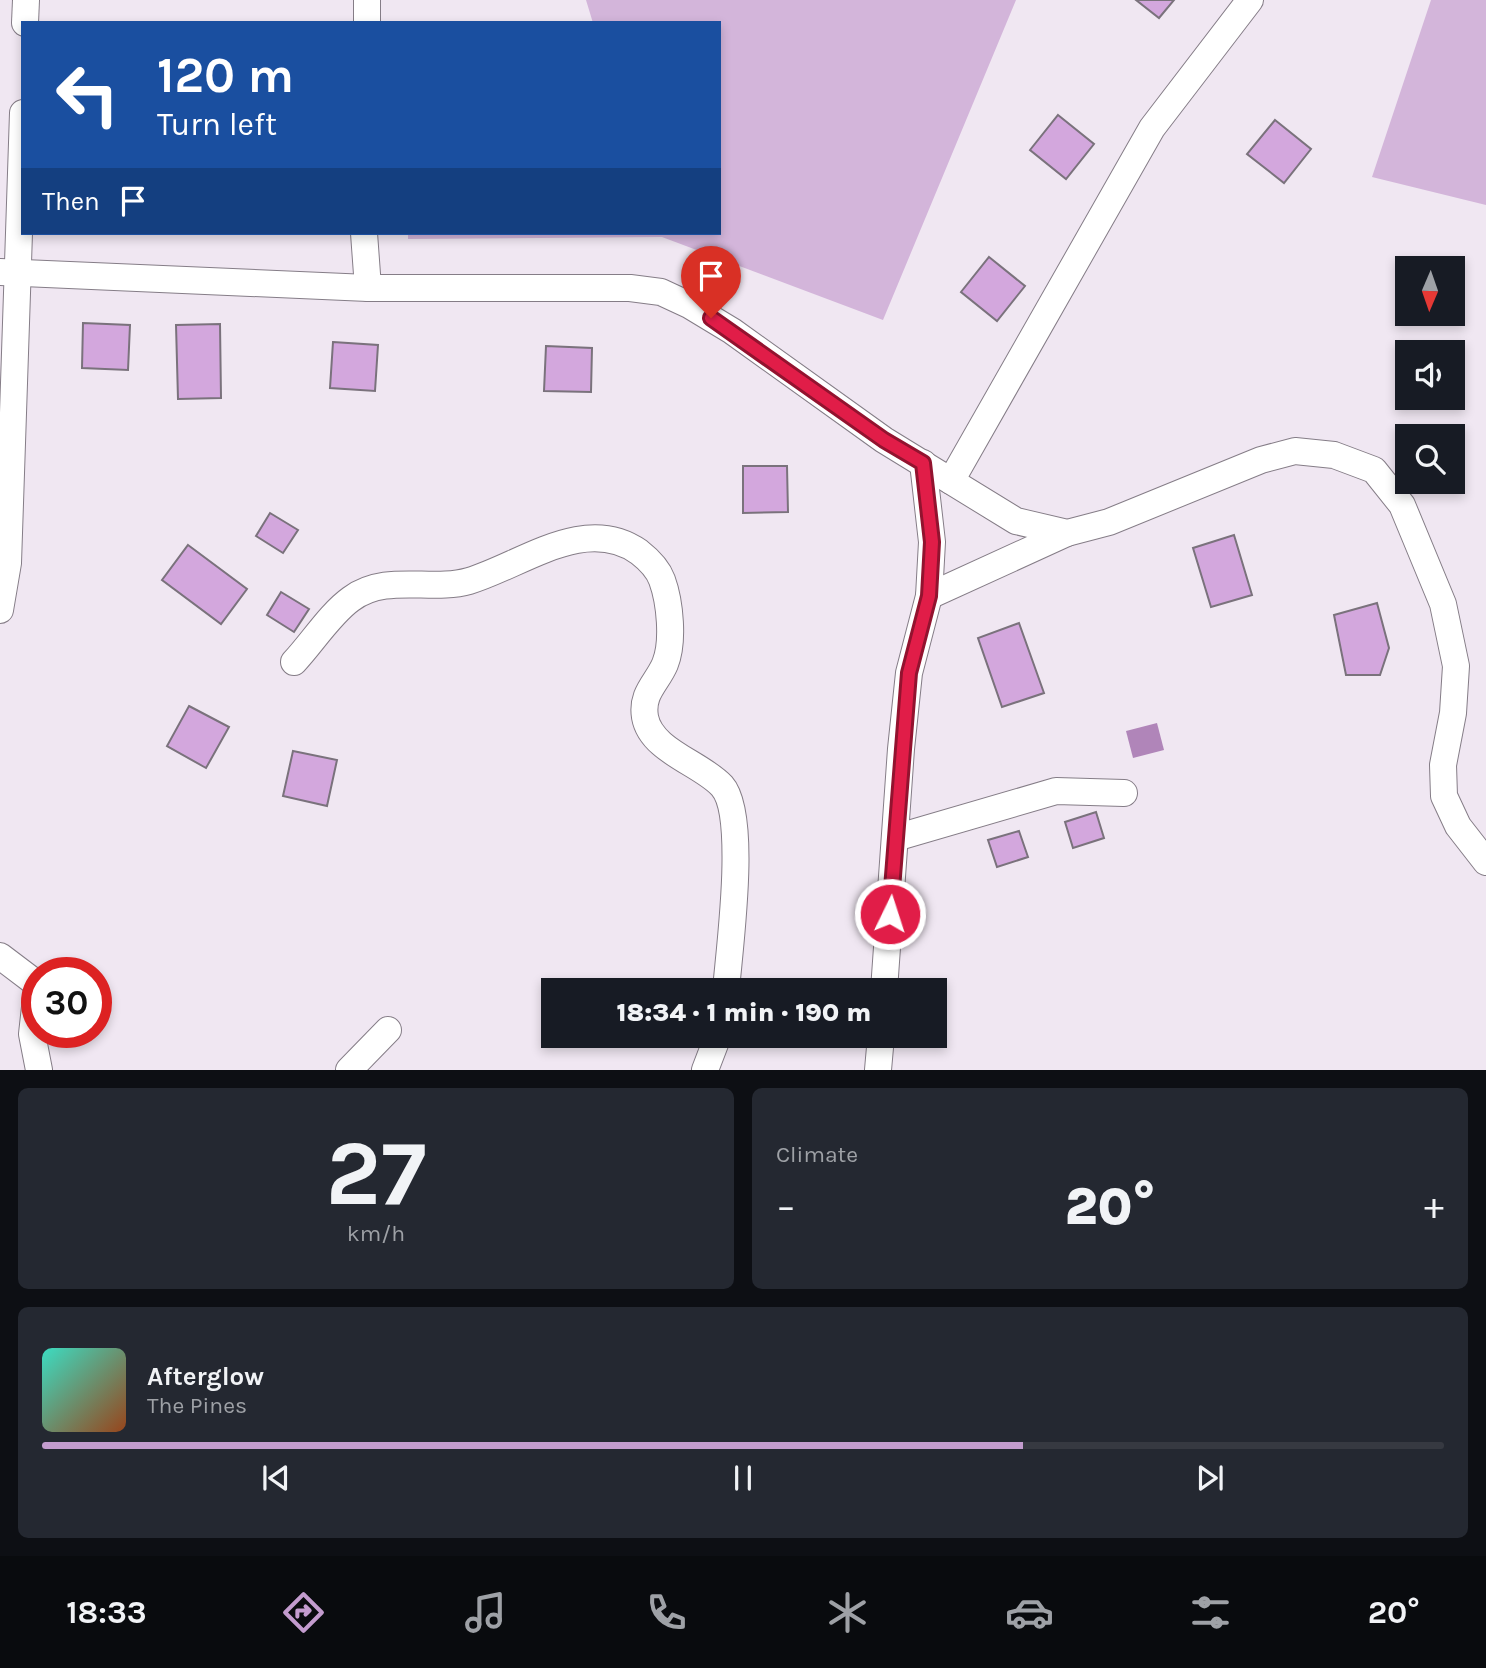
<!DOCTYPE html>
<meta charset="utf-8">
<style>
:root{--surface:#171b24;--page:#242831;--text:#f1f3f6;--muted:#9ea1a6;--line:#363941;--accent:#c39cce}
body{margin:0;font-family:Karla,sans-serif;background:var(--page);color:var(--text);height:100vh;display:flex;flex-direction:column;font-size:26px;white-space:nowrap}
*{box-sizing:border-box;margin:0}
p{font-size:23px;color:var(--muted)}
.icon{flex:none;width:38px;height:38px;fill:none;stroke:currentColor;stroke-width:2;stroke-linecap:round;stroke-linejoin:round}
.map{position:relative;height:1070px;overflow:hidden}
.details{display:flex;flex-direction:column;gap:18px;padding:18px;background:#0d0f14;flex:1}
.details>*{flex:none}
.hud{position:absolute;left:21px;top:21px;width:700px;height:214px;border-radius:0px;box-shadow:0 4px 10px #0003;background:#1a4fa0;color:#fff;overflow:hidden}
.needle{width:46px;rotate:182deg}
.fabs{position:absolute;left:1395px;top:256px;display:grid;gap:14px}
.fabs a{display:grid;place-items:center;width:70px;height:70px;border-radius:0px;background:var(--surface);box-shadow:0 4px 10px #0003;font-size:35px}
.speed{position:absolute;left:21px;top:957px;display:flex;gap:14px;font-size:35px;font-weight:700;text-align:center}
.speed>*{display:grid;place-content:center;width:91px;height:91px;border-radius:50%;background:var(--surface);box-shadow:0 4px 10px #0003;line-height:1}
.speed .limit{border:10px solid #d22;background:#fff;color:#111}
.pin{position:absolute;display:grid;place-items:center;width:60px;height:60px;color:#fff;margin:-72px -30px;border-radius:50% 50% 50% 0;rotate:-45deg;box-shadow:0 0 7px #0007}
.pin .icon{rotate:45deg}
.me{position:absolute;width:77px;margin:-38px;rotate:4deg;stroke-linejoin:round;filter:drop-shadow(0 0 5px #0008)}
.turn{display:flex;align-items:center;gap:24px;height:147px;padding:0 21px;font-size:32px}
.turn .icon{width:91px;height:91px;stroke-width:2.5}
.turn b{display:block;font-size:49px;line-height:60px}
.then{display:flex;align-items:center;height:66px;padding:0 21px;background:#0003;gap:14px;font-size:26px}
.big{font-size:52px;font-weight:800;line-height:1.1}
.details .widget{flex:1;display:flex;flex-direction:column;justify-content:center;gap:10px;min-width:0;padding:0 24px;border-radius:10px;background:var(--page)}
.details .dial{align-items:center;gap:0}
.dial b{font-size:91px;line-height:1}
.song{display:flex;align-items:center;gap:21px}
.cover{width:84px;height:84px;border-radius:10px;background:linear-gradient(135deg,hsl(170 70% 55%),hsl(20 70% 35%))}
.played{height:7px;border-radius:4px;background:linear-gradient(90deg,var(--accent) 70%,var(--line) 70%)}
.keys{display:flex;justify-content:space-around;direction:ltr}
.heat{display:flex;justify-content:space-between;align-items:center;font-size:38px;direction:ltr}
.details .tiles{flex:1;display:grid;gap:18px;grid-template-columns:1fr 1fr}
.widget:last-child{grid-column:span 2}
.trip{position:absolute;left:541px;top:978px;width:406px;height:70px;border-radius:0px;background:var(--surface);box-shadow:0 4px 10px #0003;font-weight:800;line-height:70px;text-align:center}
.tabs{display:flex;height:112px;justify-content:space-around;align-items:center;background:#090b0e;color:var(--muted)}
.tabs .icon{width:49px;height:49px}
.tabs .on{color:var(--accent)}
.tabs b{font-size:32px;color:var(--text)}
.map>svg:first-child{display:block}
.green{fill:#d3b5da}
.water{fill:#b085b9}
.building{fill:#d3a7dd;stroke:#7a727c;stroke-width:2}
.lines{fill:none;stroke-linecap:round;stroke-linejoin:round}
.minor-casing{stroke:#857d87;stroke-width:28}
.minor{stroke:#fff;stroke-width:26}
.route-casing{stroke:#92132f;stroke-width:18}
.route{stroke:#e11d48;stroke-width:12}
</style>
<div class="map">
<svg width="1486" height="1070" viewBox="0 0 1486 1070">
<rect width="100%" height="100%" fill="#f0e7f2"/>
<g class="green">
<polygon points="586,0 1016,0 883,320 662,237 408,239 408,233 719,233 719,23 593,23"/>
<polygon points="1431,0 1486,0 1486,205 1372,177"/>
</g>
<polygon class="water" points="1157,723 1164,750 1133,758 1126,731"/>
<g class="building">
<polygon points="1136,0 1174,0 1159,18"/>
<polygon points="1058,115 1094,144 1066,179 1030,150"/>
<polygon points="1275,120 1311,149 1284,183 1247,154"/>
<polygon points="989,257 1025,286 997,321 961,292"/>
<polygon points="83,323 130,325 128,370 82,368"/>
<polygon points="220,324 221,398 178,399 176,325"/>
<polygon points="333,342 378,345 375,391 330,388"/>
<polygon points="546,346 592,348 591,392 544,391"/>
<polygon points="743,466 787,466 788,512 743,513"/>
<polygon points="270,513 298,530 283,553 256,536"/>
<polygon points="1234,535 1252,595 1211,607 1193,548"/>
<polygon points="188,545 247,589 221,624 162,580"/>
<polygon points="281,592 309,609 294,632 267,615"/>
<polygon points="1377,603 1389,648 1380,675 1346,675 1334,615"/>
<polygon points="1019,623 1044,693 1002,707 978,638"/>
<polygon points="189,706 229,727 206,768 167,746"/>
<polygon points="293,751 337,760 327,806 283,796"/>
<polygon points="1096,812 1104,838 1073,848 1065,822"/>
<polygon points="1019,831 1028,857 997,867 988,840"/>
</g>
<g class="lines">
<g class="minor-casing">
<g id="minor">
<polyline points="367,0 367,23"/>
<polyline points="25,23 26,0"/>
<polyline points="364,233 368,288"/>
<polyline points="0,272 368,288 630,288 661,292 689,305 732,331 884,440 1016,521 1067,533 1109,522 1261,460 1295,451 1334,455 1374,470 1402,505 1443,604 1456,666 1453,713 1443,765 1444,796 1458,826 1486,862"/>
<polyline points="951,481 1152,128 1250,0"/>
<polyline points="929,596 1067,533"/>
<polyline points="0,610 8,563 23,113"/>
<path d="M294,662C312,643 330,614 351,599C386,573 431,592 469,581C522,565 585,514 639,552C648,559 658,569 662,580C670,602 674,642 665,664C657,683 641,693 645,717C651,751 701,763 722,786C748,815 729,951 726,990"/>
<polyline points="895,838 1056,791 1124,793"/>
<polyline points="0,956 37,984"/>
<polyline points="37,989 32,1034 39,1070"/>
<polyline points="884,990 901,749 909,673 929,596 932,542 923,463"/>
<polyline points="349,1070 388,1030"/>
<polyline points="705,1070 718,1036"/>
<polyline points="878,1070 881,1036"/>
</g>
</g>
<use href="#minor" class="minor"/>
</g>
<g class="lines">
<g class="route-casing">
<polyline id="route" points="711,318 884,440 923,463 932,542 929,596 909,673 890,914"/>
</g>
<use href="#route" class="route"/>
</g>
</svg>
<div class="fabs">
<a><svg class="needle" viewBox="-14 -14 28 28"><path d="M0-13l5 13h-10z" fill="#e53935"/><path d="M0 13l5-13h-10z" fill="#9ea1a6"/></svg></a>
<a><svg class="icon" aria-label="sound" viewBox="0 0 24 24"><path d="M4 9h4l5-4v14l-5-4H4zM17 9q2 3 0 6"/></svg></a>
<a><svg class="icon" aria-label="search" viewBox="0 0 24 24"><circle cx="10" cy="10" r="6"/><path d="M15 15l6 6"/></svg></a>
</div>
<div class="speed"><div class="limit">30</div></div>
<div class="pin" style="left:711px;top:318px;background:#d93025"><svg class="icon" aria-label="arrive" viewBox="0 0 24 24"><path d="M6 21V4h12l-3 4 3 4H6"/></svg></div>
<svg class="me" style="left:890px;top:914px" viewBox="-20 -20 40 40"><circle r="17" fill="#e11d48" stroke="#fff" stroke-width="3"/><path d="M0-11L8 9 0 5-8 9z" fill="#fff"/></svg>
<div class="trip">18:34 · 1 min · 190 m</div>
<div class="hud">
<div class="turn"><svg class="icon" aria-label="left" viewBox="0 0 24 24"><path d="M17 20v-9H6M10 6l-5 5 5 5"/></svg><div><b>120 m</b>Turn left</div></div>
<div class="then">Then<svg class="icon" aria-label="arrive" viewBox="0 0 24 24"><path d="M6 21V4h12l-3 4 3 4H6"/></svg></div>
</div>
</div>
<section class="details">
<div class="tiles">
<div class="widget dial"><b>27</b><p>km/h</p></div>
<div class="widget"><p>Climate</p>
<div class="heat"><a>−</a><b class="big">20°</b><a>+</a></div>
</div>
<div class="widget">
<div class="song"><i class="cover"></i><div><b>Afterglow</b><p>The Pines</p></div></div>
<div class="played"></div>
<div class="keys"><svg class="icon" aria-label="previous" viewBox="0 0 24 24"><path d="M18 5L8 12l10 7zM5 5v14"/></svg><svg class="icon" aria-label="pause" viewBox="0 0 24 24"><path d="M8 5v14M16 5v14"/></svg><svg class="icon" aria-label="next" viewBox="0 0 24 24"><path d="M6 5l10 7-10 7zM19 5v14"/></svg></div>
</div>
</div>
</section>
<nav class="tabs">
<b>18:33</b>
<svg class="icon on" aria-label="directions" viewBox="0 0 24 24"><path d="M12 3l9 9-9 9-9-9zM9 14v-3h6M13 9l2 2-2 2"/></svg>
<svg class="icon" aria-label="music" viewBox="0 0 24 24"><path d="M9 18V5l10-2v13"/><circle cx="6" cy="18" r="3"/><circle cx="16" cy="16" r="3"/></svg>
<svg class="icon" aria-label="phone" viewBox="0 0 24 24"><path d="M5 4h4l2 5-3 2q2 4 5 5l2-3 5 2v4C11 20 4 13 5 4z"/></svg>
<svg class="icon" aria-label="climate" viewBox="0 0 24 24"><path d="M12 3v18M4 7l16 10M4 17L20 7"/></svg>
<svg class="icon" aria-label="car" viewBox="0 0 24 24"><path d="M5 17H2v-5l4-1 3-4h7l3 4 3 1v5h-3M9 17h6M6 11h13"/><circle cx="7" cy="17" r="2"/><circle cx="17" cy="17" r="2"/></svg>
<svg class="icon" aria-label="filters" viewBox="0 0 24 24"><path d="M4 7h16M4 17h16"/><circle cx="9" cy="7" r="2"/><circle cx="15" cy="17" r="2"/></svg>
<b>20°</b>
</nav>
